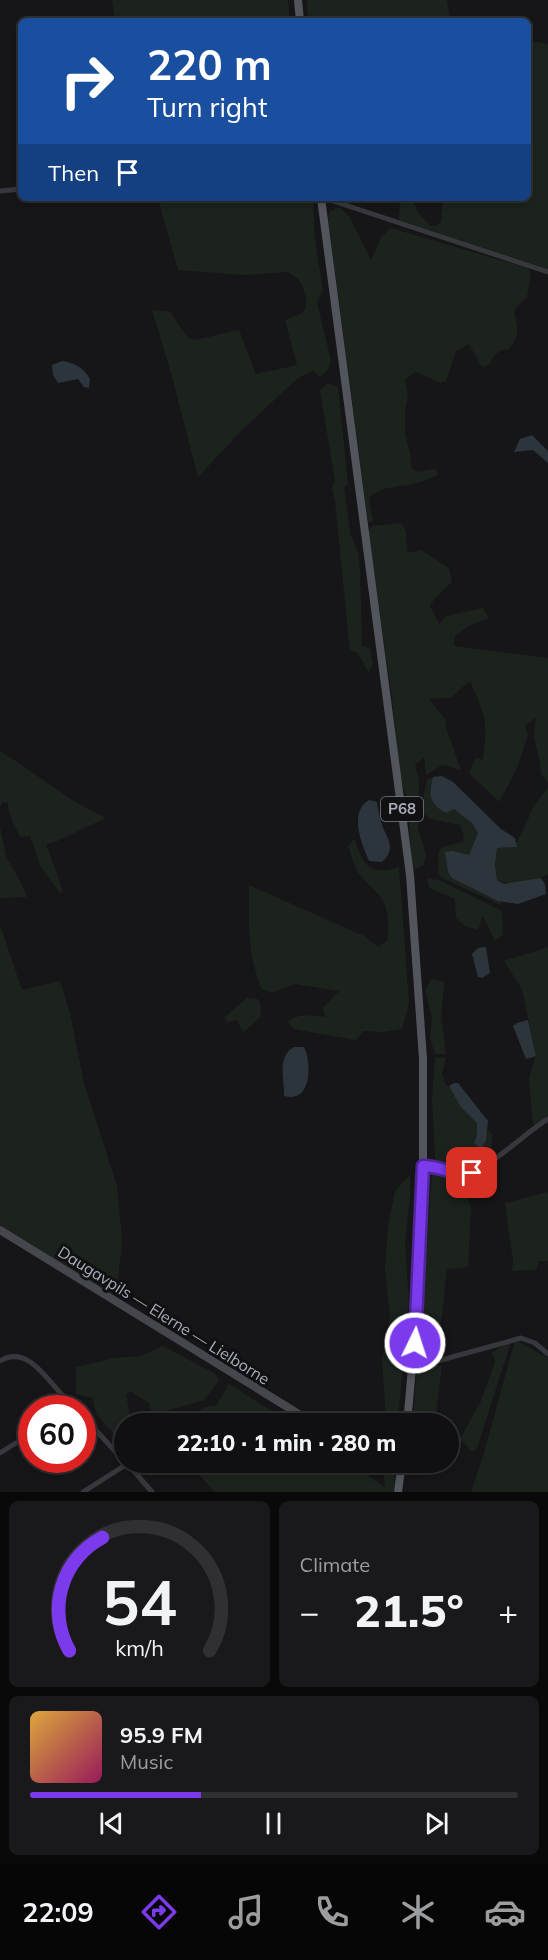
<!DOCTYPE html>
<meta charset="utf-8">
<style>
:root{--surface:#101012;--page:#19191b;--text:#f1f3f6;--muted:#9c9d9f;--line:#303032;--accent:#7c3aed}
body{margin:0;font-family:Mulish,sans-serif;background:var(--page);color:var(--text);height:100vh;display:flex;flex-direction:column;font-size:22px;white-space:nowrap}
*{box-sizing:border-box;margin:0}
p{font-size:20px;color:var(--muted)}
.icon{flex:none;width:33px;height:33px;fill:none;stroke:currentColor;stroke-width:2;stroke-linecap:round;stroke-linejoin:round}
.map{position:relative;height:1492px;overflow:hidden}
.drawer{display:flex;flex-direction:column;gap:9px;padding:9px;background:#09090a;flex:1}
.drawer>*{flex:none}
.hud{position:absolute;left:18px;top:18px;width:513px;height:183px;border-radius:9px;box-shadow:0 3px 9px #0003,0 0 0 2px var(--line);background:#1a4fa0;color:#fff;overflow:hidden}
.speed{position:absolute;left:18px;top:1395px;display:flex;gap:12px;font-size:30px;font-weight:700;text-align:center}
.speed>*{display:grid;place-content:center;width:78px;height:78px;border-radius:50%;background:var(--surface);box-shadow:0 3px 9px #0003,0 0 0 2px var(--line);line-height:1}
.speed .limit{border:9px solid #d22;background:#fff;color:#111}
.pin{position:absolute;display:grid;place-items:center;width:51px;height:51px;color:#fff;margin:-26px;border-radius:12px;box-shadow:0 3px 9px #0006}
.me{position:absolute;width:66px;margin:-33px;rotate:4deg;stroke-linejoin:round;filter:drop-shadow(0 0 4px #0008)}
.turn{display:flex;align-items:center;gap:21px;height:126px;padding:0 30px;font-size:27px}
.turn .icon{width:78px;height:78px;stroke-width:2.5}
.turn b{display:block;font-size:42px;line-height:51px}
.then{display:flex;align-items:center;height:57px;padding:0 30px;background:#0003;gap:12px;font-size:22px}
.big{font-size:45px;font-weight:800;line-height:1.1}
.drawer .widget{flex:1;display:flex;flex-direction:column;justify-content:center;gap:9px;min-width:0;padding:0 21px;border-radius:9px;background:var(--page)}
.drawer .dial{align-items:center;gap:0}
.dial svg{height:156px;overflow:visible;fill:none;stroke:var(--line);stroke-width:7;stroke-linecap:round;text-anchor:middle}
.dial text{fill:var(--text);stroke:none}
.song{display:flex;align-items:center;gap:18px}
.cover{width:72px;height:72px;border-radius:9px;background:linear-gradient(135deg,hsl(40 70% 55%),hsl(330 70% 35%))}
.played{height:6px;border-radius:3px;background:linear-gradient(90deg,var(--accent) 35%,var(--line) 35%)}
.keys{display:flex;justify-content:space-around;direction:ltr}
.heat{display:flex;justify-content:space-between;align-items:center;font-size:33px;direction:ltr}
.drawer .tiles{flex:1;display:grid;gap:9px;grid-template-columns:1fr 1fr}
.widget:last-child{grid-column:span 2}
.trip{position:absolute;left:114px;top:1413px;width:345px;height:60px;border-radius:30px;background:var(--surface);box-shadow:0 3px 9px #0003,0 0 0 2px var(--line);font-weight:800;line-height:60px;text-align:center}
.tabs{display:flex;height:96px;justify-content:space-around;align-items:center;background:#060607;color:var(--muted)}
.tabs .icon{width:42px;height:42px}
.tabs .active{color:var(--accent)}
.tabs b{font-size:27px;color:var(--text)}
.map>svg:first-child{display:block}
.green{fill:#1c231d}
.water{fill:#2c353c}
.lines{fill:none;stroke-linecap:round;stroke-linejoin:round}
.street{stroke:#37383d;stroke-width:5}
.secondary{stroke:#45474d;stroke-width:8}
.primary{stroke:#53555c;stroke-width:8}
.route-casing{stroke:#51269a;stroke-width:15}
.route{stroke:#7c3aed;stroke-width:10}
.labels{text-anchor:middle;stroke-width:6;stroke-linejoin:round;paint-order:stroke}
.shield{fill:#111113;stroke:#7b7e86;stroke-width:1.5}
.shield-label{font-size:15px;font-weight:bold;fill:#a8adb8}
.street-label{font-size:16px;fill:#a8adb8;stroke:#111113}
</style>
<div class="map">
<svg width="548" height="1492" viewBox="0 0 548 1492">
<rect width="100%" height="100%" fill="#161618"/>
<g class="green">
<polygon points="112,0 288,0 290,21 268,21 267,16 258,21 115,21"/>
<polygon points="307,0 447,0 450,20 453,21 308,21"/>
<polygon points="528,40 548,44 548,269 399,220 400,198 412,198 418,213 431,226 437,225 441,222 443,198 528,198"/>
<path d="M158,198H305L313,202L315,241L323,290L317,303L331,360C330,367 326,374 319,377L314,370L298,378L242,430L198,477L171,373L152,310L170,312L188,338L195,340L239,330L256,374L297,365L285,320L302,313L306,308V298L302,285L297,278L288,272L244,275L178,270Z"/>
<path d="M339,207L349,216L371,260L382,236L391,228L527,268L531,273L527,297L514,310C517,327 521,335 509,349C498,350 494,354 490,364L482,367L469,344L456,351L446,381L441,383L416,372L405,379L408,397L405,408V434L410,453L411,467L417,472L436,469L438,475C429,478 422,482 414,484C399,487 383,486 370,496L369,501L373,521L368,522L328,217L330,211Z"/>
<polygon points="329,383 338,387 348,484 344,488 351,536 358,552 360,570 362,645 370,648 373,664 369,673 357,652 350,651 335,501 332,488 335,481 320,390"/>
<path d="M401,523L406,531L407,553L421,550L449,568L452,582L435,598L430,606L439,624L446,616L483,608L489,618L470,625L455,636L454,646L548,658V783L541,774L540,763L534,737L536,718L525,725L528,735L516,771L499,802L469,773L476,758L483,760C488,722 486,716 470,681L451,697L429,699L446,720L445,725L461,770L442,765L426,775L424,757L415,765L419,781L418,828L426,854L423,866L415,869L412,865L407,797L401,782L392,697L368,531L373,526Z"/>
<path d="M0,751C36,773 68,801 106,818L55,842L46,844L63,891L60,893L41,867L30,836L21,837C14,826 9,817 8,803L2,802L0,808Z"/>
<polygon points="433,777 429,792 446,813 454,808 473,823 478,833 469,856 453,851 458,881 501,902 501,905 442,878 438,873 439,851 442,847 463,842 464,836 460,825 431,819 424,814 422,805 427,780"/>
<path d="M548,788V874C536,881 510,887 497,880L495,865L497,848L517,847V842L535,804Z"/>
<polygon points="0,826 6,857 18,877 27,897 0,898"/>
<path d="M353,840H355C364,867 370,876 399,867L409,1004L402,1029L383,1032L363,1031L356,1040L293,1029L288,1021C300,1013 311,1015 325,1017L323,1008L339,991L295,984L272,993L262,989C247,956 249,920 249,885L364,936L378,947L387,941C390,928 389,907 380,896C373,888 364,881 358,872C353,864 351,855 348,846Z"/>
<polygon points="427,878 441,881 502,911 503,934 495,941 483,916 478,930 465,926 456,918 455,899 429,888"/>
<polygon points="0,925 22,990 60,981 70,1013 84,1083 117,1186 122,1240 117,1291 114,1293 108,1292 0,1225"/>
<polygon points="548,947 548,1117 533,1125 529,1078 536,1055 522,989 504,961"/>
<polygon points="432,979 444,982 441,1017 446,1054 435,1054 430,1038 432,1018 425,989"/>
<polygon points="247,998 258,999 261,1006 260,1017 243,1033 237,1020 228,1022 224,1018"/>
<path d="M435,1057L446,1058L442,1073L445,1084L449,1086L460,1106L477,1123V1136L475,1143L486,1141L488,1129L492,1135C492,1160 483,1170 464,1184L471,1208L468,1267L447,1269L437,1357L419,1360L430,1199L432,1174L436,1172L432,1100Z"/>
<polygon points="410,1175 410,1197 405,1241 409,1303 398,1418 397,1423 382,1423 386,1420 382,1361 390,1314 385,1270 388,1226 395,1191"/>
<polygon points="548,1192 548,1261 539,1261 536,1270 512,1271 513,1261 505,1203"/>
<polygon points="515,1340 548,1358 548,1492 471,1492 484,1453"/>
<polygon points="511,1342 477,1448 472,1452 460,1439 481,1401 495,1362 492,1352"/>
<polygon points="163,1346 214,1373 219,1380 204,1400 152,1415 149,1403 131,1391 126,1394 130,1415 136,1423 124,1424 124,1433 118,1439 96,1414 93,1398 76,1394 76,1367 115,1358 140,1356"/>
<polygon points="442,1365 435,1423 413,1423 417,1368"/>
<polygon points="229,1384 291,1423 178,1423 205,1407 216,1406"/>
<polygon points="188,1463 349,1463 381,1484 385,1489 383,1469 389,1471 395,1476 394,1492 215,1492"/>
</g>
<g class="water">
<path d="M62,361C75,363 83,367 90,379L89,388L84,387L78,379L58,383L53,375L52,365Z"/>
<polygon points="532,435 548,451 548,463 533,450 514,452 520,439"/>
<path d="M442,776L453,782L501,829L515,838L517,847L497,848L495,865L497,880L504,884L541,878L545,884L546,894L518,904L498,901L452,878L448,872L445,852L453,851L469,855L478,833L472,823L454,809L446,813C429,803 428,795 433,777Z"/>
<path d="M369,800L377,802C378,808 379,815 381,822C386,838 398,848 382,862L369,861C362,844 348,812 369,800Z"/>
<polygon points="486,947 490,973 482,978 478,977 472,954 478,948"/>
<polygon points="528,1020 536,1056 526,1059 513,1026 517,1023"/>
<path d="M294,1047H304C312,1063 312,1104 284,1096C285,1080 276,1057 294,1047Z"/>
<polygon points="454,1083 458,1083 488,1121 486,1141 481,1149 474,1143 477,1136 477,1123 460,1106 449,1086"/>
</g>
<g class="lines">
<g class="street">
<polyline points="0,191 21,189"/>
<polyline points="324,198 548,272"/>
<path d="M423,1166C439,1166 453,1175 465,1174C486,1172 527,1131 548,1119"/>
<path d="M0,1361C32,1341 53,1394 77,1408"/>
<polyline points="414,1365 434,1362 521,1338 535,1343 548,1354"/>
<polyline points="82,1415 124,1461"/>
<polyline points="0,1453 32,1433"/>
<polyline points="126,1462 152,1492"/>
<polyline points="83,1492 127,1464"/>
</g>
<g class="secondary">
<polyline points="0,1230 315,1424"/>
<polyline points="380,1462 402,1468"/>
</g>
<g class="primary">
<polyline points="298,0 300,21"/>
<polyline points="321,198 410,875 423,1059 423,1166 418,1300 407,1424"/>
<polyline points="398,1492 402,1462"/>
</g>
</g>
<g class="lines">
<g class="route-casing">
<path id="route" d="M415,1343L423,1166C440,1166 455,1176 472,1173"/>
</g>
<use href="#route" class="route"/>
</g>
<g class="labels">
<rect class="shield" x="381" y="797" width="42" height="24" rx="4.5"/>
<g class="shield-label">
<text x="402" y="814">P68</text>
</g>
<g class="street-label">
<text transform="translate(164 1315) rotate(32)" y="6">Daugavpils — Elerne — Lielborne</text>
</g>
</g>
</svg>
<div class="speed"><div class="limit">60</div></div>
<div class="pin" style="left:472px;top:1173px;background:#d93025"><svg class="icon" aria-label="arrive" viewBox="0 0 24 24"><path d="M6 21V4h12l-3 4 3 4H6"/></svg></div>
<svg class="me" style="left:415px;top:1343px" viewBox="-20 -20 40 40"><circle r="17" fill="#7c3aed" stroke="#fff" stroke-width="3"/><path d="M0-11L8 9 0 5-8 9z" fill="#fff"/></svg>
<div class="trip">22:10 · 1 min · 280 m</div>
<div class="hud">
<div class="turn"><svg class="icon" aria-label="right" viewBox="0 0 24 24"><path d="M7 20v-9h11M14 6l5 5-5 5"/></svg><div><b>220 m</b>Turn right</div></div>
<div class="then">Then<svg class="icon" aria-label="arrive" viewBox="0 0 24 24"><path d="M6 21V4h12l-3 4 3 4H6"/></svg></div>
</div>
</div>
<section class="drawer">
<div class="tiles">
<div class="widget dial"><svg viewBox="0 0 100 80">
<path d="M14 69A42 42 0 1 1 86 69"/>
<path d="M14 69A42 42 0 0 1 31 11" stroke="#7c3aed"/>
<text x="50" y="56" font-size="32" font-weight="700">54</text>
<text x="50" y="72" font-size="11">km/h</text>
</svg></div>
<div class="widget"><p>Climate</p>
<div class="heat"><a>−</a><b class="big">21.5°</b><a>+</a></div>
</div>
<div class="widget">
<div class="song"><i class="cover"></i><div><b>95.9 FM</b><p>Music</p></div></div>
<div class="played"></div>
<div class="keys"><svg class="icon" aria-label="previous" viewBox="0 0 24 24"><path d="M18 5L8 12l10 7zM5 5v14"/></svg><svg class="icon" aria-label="pause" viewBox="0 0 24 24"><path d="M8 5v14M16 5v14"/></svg><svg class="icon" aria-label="next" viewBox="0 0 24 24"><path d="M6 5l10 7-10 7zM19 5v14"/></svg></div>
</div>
</div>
</section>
<nav class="tabs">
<b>22:09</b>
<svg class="icon active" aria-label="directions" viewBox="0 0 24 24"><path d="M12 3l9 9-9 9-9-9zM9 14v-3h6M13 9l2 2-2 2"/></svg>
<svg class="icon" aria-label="music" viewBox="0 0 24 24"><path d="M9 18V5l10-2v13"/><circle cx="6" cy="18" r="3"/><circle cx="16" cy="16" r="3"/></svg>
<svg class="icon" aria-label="phone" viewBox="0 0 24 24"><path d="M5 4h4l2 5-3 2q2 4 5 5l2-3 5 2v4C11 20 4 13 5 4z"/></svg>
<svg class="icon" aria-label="climate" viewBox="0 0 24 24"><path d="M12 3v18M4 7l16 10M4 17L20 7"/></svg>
<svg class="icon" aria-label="car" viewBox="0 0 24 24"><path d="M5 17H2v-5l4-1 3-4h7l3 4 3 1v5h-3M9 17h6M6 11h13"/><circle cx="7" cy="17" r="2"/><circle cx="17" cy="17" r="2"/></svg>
</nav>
